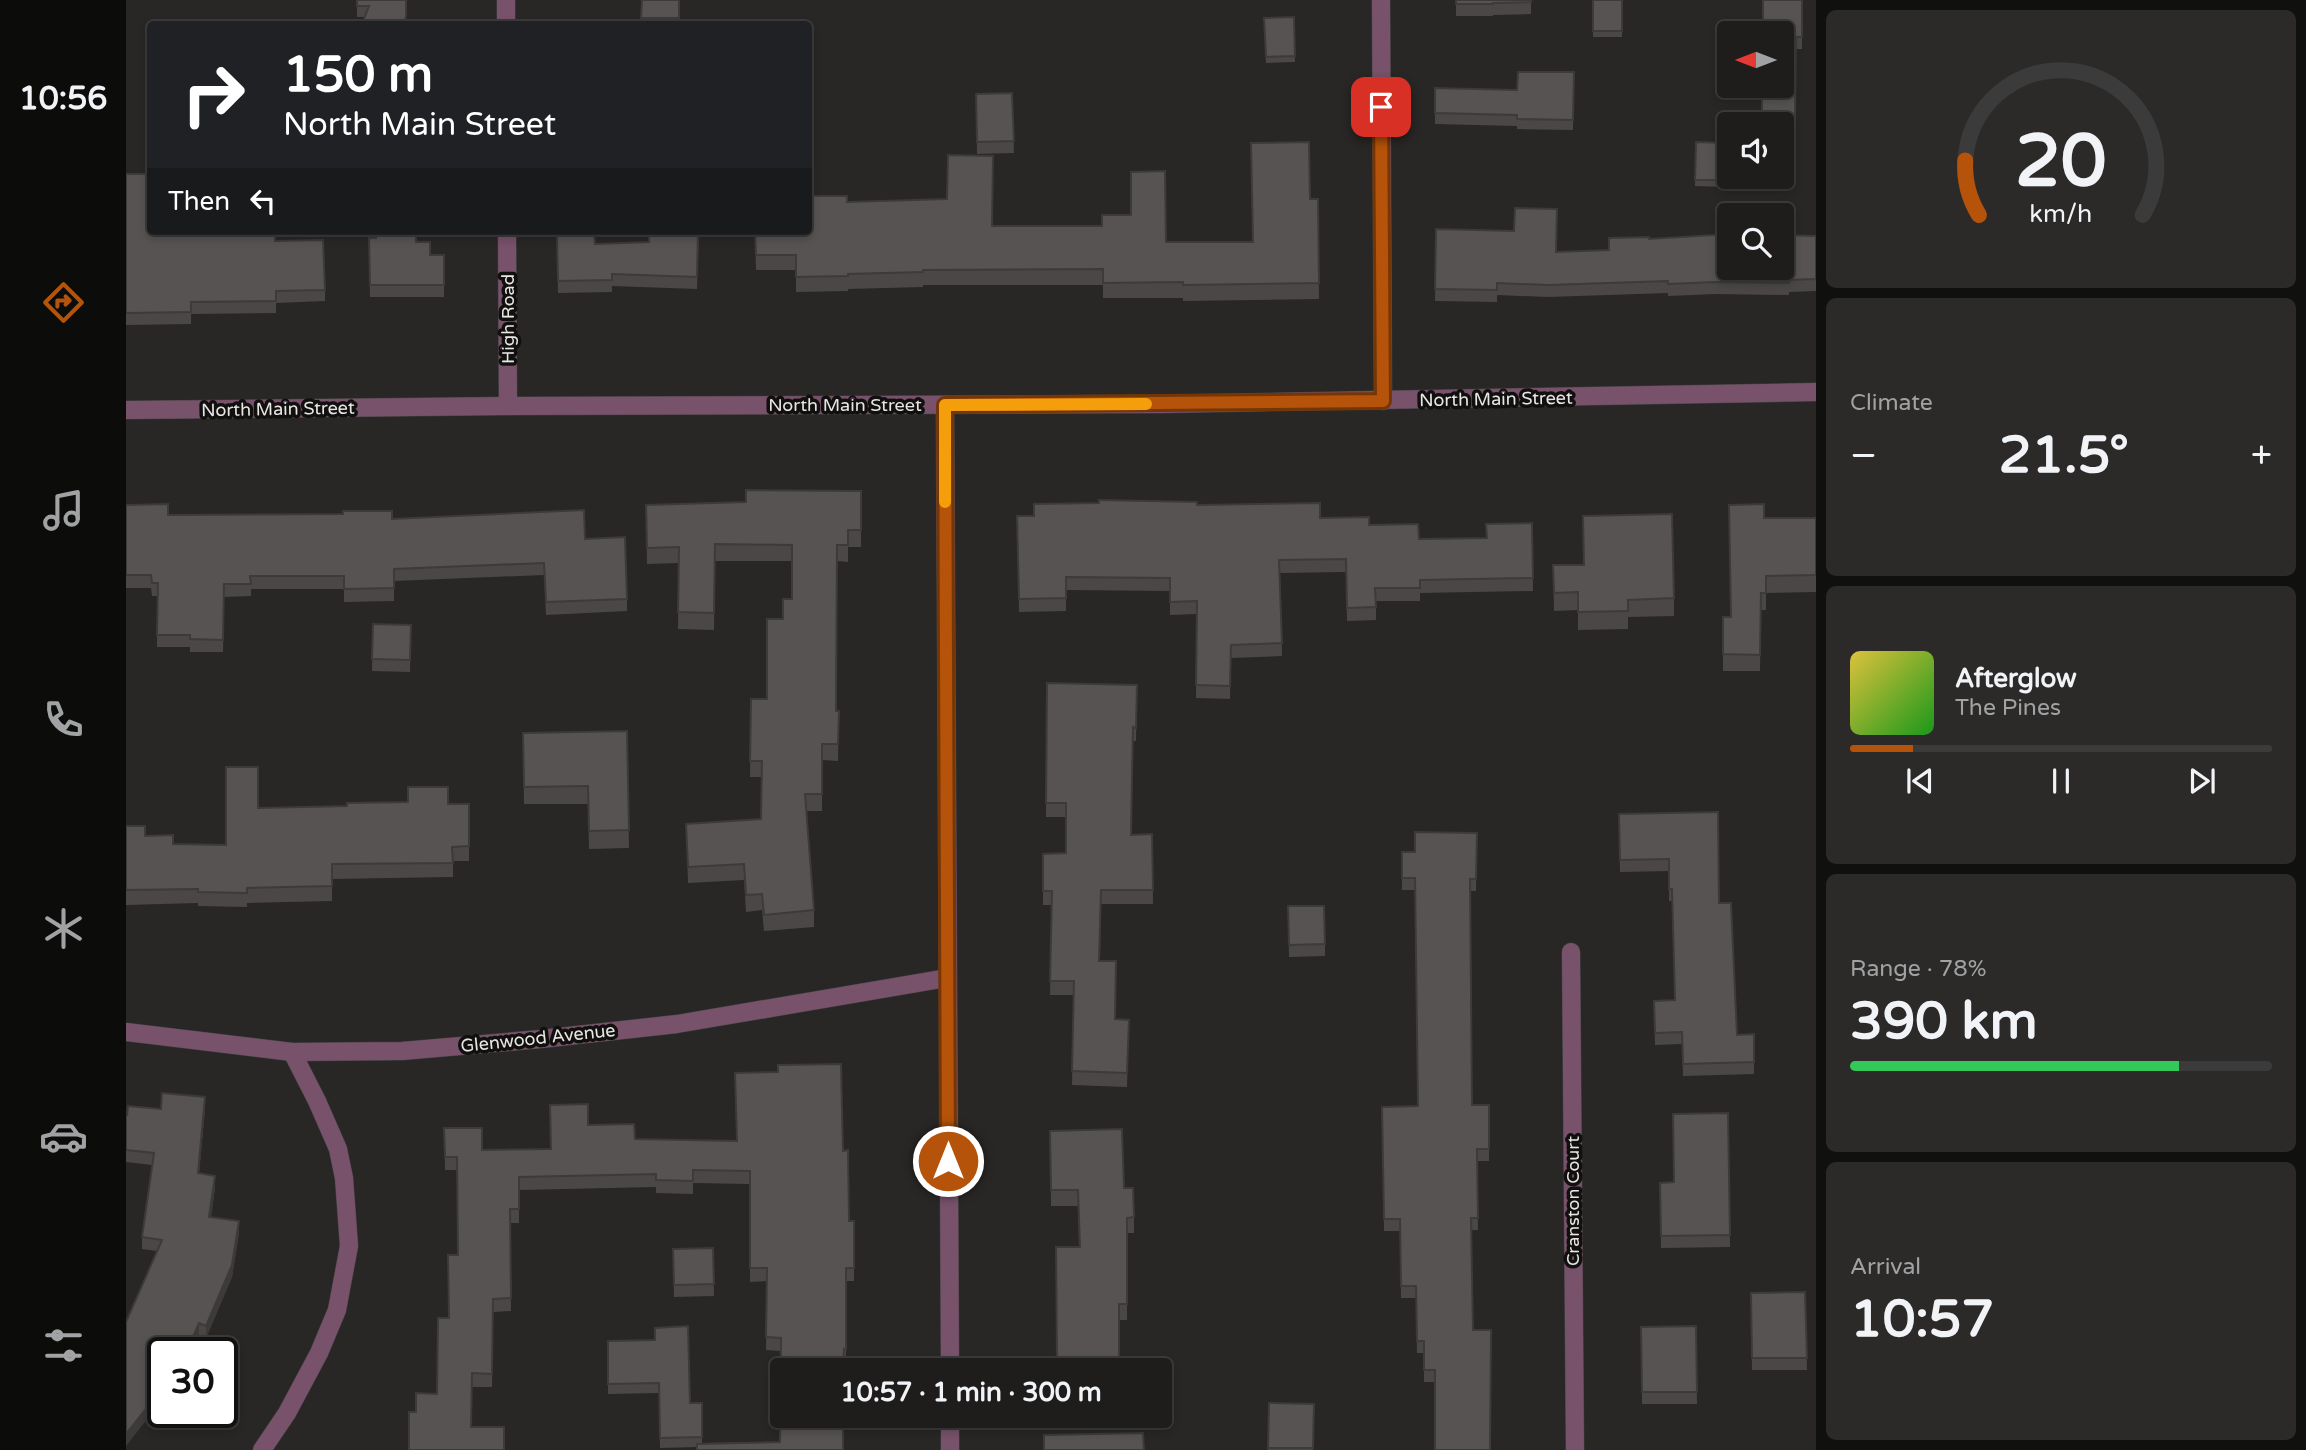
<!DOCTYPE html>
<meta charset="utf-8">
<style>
:root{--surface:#1e1d1c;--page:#2b2a29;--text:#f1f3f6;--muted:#a1a2a3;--line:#3c3b3b;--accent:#b45309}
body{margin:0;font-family:"Varela Round",sans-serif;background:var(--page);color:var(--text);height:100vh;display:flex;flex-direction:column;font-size:26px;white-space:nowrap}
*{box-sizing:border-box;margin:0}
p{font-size:23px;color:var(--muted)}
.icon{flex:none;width:38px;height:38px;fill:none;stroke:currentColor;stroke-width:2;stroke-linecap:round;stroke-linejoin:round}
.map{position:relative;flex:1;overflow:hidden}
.sheet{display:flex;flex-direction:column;gap:10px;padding:10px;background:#10100f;width:490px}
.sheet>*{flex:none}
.banner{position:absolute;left:21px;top:21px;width:665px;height:214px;border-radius:7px;box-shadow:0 4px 10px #0003,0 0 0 2px var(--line);background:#202124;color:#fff;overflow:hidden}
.needle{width:46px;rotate:270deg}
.controls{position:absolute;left:1591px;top:21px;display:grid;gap:14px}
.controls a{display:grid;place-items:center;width:77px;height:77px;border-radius:7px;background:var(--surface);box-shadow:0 4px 10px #0003,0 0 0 2px var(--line);font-size:35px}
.speed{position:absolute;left:21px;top:1337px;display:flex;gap:14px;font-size:35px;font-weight:700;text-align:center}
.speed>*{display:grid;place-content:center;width:91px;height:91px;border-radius:50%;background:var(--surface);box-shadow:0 4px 10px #0003,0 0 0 2px var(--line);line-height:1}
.speed .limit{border:4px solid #111;border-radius:10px;background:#fff;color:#111}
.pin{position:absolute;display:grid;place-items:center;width:60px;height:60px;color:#fff;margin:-30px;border-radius:14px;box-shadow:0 4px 10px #0006}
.me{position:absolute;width:77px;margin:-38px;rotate:0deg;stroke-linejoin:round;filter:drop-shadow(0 0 5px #0008)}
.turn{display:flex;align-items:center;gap:24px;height:147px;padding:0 21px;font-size:32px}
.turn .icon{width:91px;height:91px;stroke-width:2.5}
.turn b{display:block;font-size:49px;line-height:60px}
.then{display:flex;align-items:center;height:66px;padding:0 21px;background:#0003;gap:14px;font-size:26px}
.big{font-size:52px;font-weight:700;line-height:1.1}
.sheet .tile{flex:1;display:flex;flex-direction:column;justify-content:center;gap:10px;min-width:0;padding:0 24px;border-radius:10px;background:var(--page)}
.sheet .dial{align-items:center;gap:0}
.dial svg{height:182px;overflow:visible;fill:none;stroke:var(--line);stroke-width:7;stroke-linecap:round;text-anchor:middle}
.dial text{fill:var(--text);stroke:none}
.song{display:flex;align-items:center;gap:21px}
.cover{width:84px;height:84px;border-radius:10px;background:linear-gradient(135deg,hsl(50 70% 55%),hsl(120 70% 35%))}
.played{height:7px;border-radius:4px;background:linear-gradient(90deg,var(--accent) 15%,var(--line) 15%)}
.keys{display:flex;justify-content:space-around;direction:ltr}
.heat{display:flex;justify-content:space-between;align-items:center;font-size:38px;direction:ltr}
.charge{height:10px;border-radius:5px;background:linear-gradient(90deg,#34c759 78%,var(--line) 0)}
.trip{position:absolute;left:644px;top:1358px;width:402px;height:70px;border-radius:7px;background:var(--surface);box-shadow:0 4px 10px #0003,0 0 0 2px var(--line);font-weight:700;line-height:70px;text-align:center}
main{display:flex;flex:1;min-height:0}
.menu{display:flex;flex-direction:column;width:126px;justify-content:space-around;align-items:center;background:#0c0c0b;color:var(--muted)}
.menu .icon{width:49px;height:49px}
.menu .current{color:var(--accent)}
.menu b{font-size:32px;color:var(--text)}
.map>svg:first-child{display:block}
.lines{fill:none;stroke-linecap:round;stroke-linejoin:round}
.minor-casing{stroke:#434240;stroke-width:19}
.minor{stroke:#77526a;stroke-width:18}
.wall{fill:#4b4747}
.shaded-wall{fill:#3d3a3a}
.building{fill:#575353;stroke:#3d3a3a;stroke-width:2}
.route-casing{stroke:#753606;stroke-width:18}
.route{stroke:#b45309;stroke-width:12}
.slow{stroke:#f59e0b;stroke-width:12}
.labels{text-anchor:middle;stroke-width:7;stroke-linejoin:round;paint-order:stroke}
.street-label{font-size:18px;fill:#e7e6e4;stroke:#11100f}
</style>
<main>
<nav class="menu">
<b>10:56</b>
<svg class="icon current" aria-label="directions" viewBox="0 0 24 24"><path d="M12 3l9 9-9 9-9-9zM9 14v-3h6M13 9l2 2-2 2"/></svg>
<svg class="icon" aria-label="music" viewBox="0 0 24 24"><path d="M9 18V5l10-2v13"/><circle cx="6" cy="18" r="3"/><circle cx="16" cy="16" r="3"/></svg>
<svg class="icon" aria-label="phone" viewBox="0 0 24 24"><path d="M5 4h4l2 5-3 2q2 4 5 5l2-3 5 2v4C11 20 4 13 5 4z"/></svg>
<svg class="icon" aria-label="climate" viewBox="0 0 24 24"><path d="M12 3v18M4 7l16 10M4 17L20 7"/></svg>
<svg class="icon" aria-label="car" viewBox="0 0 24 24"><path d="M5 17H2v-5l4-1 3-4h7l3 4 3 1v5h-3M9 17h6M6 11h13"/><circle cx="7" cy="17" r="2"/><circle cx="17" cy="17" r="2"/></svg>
<svg class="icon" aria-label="filters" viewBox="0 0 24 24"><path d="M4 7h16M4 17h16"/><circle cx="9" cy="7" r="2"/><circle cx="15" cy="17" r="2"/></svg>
</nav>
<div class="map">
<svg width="1690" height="1450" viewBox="0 0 1690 1450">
<rect width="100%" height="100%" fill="#282725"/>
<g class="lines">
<g class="minor-casing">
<g id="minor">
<polyline points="380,0 380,24"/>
<polyline points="1255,0 1257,401"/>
<polyline points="381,231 382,406"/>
<polyline points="819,405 824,1370"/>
<polyline points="0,410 382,406 1036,404 1690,392"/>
<polyline points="1445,952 1449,1450"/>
<polyline points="0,1032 166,1052 276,1051 415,1039 551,1024 821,978"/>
<polyline points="824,1416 824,1450"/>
<polyline points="136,1450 161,1413 193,1353 211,1310 223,1246 218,1178 212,1149 191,1101 166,1052"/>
</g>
</g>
<use href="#minor" class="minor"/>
</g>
<g class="wall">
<polygon points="231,0 280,24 239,17 231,17"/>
<polygon points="516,0 554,0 553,24 515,24"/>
<polygon points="1330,0 1405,0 1405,14 1367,15 1367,16 1330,16"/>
<rect x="1467" y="0" width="29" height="37"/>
<polygon points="1676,0 1676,49 1670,49 1669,132 1656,131 1656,124 1636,124 1636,86"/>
<polygon points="1168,17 1169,62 1140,63 1138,18"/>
<polygon points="1448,72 1447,130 1391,129 1391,126 1309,124 1309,88 1391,90"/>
<polygon points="886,93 888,153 851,154 850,94"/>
<polygon points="1570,142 1601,143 1600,187 1569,186"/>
<polygon points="0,174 24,231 149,241 199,290 199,301 150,303 150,313 65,314 65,324 0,325"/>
<polygon points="1184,199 1192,199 1193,299 1057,301 1057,298 977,298 977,285 797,285 797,287 722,289 722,291 670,292 670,270 630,270 629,231 721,202 866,226 1040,242 1127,242"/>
<polygon points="1310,229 1430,252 1483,250 1523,239 1690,236 1690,291 1663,292 1663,295 1590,294 1542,296 1542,293 1422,297 1371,295 1371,302 1309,301"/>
<polygon points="573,231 571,289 486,286 486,292 432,293 431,236 469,244 523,242"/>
<polygon points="243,238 290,242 304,255 318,255 318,297 244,297"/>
<polygon points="735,491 735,547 722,547 722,562 711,561 711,711 713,711 712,761 696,760 696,811 680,811 688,910 688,927 638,931 636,910 620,912 618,880 562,883 560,824 635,819 636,777 624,777 625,699 641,699 657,619 666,599 666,561 589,561 588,630 552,629 553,563 521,564 520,505 620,502"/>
<polygon points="0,505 42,515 266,519 459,539 501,599 501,611 420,615 418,575 268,581 268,601 218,602 218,589 125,589 125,596 98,597 97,652 64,652 64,647 31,647 31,596 26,596 25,588 0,588"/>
<polygon points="1071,505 1194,518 1243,525 1293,539 1360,538 1406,523 1407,591 1294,593 1294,601 1250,601 1250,620 1221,621 1220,572 1154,573 1156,656 1105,658 1104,699 1070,698 1071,614 1044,615 1044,591 940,590 940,611 893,612 891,516"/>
<polygon points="1638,518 1690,518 1690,592 1640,593 1640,610 1635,610 1634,671 1597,671 1597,617 1605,617"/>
<polygon points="1427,565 1548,598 1548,616 1502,617 1502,629 1452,630 1452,610 1428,611"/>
<polygon points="247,624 285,625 284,672 246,671"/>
<polygon points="921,683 1011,685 1010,741 1007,741 1005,835 1026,834 1027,904 975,904 974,961 989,1019 1003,1020 1001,1087 946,1085 948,995 924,995 926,905 917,905 917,854 940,853 940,817 920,817"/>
<polygon points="501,731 503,848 463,849 462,804 398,804 397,733"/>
<polygon points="282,802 343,804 343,861 327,861 327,877 206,879 206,901 121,903 121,907 72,906 72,903 0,905 0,826 19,836 47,844 100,845 132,808 221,806"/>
<polygon points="1493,814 1593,903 1611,1035 1628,1034 1628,1074 1557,1076 1556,1044 1529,1045 1528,1001 1549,1000 1546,901 1543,901 1543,871 1494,872"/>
<polygon points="1351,833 1350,891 1344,891 1346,1105 1363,1105 1363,1161 1351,1161 1352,1230 1345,1230 1309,1382 1298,1382 1298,1353 1291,1353 1290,1298 1275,1298 1274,1231 1258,1231 1256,1107 1292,1106 1289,890 1276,890 1276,852 1289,852"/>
<polygon points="1162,906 1199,944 1199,956 1163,957"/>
<polygon points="35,1109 79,1109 73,1173 89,1188 85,1217 113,1233 106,1277 80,1338 73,1335 65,1353 37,1353 31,1251 16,1249 16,1237 26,1165 0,1162 0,1115"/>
<polygon points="1602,1113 1604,1247 1535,1248 1534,1183 1548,1182"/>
<polygon points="462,1125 509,1139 717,1151 723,1221 728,1221 728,1281 720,1281 720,1362 718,1362 717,1450 571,1447 534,1448 533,1393 482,1394 482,1341 564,1403 576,1403 576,1443 654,1442 655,1351 640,1350 641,1281 624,1282 624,1184 567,1183 567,1194 530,1193 530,1187 393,1190 393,1223 384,1223 385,1311 367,1312 366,1387 346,1387 345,1427 378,1450 290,1412 311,1394 323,1318 332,1255 331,1170 319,1170 318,1128 356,1150 424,1149"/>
<polygon points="924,1131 998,1188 1008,1217 1008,1233 1001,1233 1001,1320 993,1320 993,1370 931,1370 930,1247 953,1247 952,1206 925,1206"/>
<polygon points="587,1248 588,1296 548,1297 547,1249"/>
<polygon points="1679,1292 1681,1370 1626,1370 1625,1293"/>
<polygon points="1570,1326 1571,1404 1516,1404 1515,1327"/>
<polygon points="1143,1403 1188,1404 1187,1450 1142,1450"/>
</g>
<g class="shaded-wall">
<polygon points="79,1097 79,1109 72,1185 72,1173"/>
<polygon points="89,1176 89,1188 83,1229 83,1217"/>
<polygon points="113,1221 113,1233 106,1277 80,1338 80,1326"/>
<polygon points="73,1323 73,1335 65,1353 60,1353"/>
<polygon points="37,1387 37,1399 0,1446 0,1434"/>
</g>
<g class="building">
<polygon points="231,0 280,0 280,17 277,24 236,24 243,6 231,6"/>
<polygon points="516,0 553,0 553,18 515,18"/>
<polygon points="1330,0 1405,0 1405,2 1367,3 1367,4 1330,4"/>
<rect x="1467" y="0" width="29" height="31"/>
<polygon points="1637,0 1676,0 1676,37 1670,37 1669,120 1636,119 1636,86 1656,86 1656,33 1637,33"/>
<polygon points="1168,17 1169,56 1140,57 1138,18"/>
<polygon points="1392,72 1448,72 1447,120 1391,119 1391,115 1309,113 1309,88 1391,90"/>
<polygon points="886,93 888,141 851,142 850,94"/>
<polygon points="1183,142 1184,199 1192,199 1193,283 1057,285 1057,282 977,283 977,269 797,270 797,272 722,274 722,276 670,277 670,255 630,255 629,231 682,231 682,196 721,196 721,202 821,199 822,155 867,156 866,226 976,226 976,215 1005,215 1005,172 1039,171 1040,242 1127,242 1125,143"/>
<polygon points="1570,142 1601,143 1600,180 1569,180"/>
<polygon points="0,174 24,174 24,231 149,231 149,241 197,240 199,290 150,291 150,301 65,302 65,312 0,313"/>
<polygon points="1389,208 1431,209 1430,252 1483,250 1483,238 1523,237 1523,239 1603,234 1603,268 1656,268 1656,235 1690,236 1690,279 1663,280 1663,283 1590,282 1542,284 1542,281 1422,285 1371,283 1371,290 1309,289 1310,229 1388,231"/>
<polygon points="250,231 290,231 290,242 304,242 304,255 318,255 318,285 244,285 243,238 250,238"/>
<polygon points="523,231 572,231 571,277 486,274 486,280 432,281 431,236 468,235 469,244 523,242"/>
<polygon points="620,490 735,491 735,530 722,530 722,545 711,545 710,711 713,711 712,744 696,744 696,794 679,794 688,910 638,915 636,894 620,895 618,864 562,867 560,824 635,819 636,761 624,761 625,699 641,699 641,619 657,619 657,599 666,599 666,545 589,544 588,613 552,612 553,547 521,548 520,505 620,502"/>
<polygon points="973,500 1071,502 1071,505 1194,503 1194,518 1243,517 1243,525 1292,524 1293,539 1361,538 1360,524 1406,523 1407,578 1294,580 1294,588 1249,588 1250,607 1221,608 1220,559 1153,560 1156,643 1105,645 1104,686 1070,685 1071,601 1044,602 1044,578 940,577 940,598 893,599 891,516 908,516 908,504 973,503"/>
<polygon points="42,504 42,515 217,514 217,511 266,511 266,519 458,510 459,539 499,537 501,599 420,602 418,563 268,569 268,588 218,589 218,576 124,576 125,584 98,584 97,640 64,639 64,635 31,635 32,583 26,583 25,575 0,575 0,505"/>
<polygon points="1638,504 1638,518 1690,518 1690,575 1640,576 1640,593 1635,593 1634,655 1597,654 1597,617 1605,617 1603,505"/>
<polygon points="1546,514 1548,598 1502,600 1502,611 1452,612 1452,592 1428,593 1427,565 1458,565 1457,516"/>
<polygon points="247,624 285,625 284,660 246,659"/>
<polygon points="921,683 1011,685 1010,728 1007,727 1005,835 1026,834 1027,890 975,890 973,961 990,961 989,1019 1003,1020 1001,1073 946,1071 948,981 924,981 926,891 917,891 917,854 940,853 940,803 920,803"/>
<polygon points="501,731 503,830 463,831 462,786 398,787 397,733"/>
<polygon points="100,767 132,767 132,808 221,806 221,803 282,802 282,787 322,787 322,804 343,804 343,846 326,847 327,863 206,864 206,886 121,888 121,893 72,892 72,889 0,890 0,826 19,826 19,836 47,835 47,844 100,845"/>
<polygon points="1592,812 1593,903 1605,903 1611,1035 1628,1034 1628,1062 1557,1064 1556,1032 1529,1033 1528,1001 1549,1000 1546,889 1543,889 1543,859 1494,860 1493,814"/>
<polygon points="1289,832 1351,833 1350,879 1344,879 1346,1105 1363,1105 1363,1149 1351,1149 1352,1218 1345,1218 1347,1330 1365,1330 1364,1450 1309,1450 1309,1370 1298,1370 1298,1341 1291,1341 1290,1286 1275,1286 1274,1219 1258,1219 1256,1107 1292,1106 1289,878 1276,878 1276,852 1289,852"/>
<polygon points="1162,906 1198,906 1199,944 1163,945"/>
<polygon points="715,1064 717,1151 722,1150 723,1221 728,1221 728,1268 720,1268 720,1349 718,1349 717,1370 656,1370 656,1416 717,1416 717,1450 571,1450 571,1444 654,1442 655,1338 640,1337 641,1268 624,1268 624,1171 567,1170 567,1181 530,1180 530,1174 393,1177 393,1209 384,1209 385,1298 367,1299 366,1374 346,1373 345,1427 378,1427 378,1450 283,1450 283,1412 290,1412 290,1393 311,1394 312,1318 323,1318 322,1255 332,1255 331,1157 319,1157 318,1128 356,1128 356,1150 425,1149 424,1105 462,1104 462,1125 508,1124 509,1139 611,1141 609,1073 652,1072 652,1065"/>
<polygon points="36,1093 79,1097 72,1173 89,1176 83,1217 113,1221 106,1265 80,1326 73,1323 60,1353 37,1353 37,1387 0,1434 0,1322 36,1240 16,1237 28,1153 0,1150 0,1115 1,1115 2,1106 35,1109"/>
<polygon points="1602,1113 1604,1235 1535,1236 1534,1183 1548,1182 1547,1114"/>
<polygon points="996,1129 998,1188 1007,1188 1008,1217 1001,1218 1001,1304 993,1304 993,1364 931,1364 930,1247 954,1247 952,1190 925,1190 924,1131"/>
<polygon points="587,1248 588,1284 548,1285 547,1249"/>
<polygon points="1679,1292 1681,1358 1626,1358 1625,1293"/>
<polygon points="562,1326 564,1403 576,1403 576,1437 534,1438 533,1383 482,1384 482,1341 529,1340 529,1328"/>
<polygon points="1570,1326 1571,1392 1516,1392 1515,1327"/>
<polygon points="1143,1403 1188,1404 1187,1448 1142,1448"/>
<polygon points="1017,1433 1018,1450 918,1450 918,1435"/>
</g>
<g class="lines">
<g class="route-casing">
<polyline id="route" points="822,1161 819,405 1257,401 1255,107"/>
</g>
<use href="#route" class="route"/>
<polyline class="slow" points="819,502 819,405 1020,404"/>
</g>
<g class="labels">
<g class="street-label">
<text transform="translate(382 319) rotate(-90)" y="6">High Road</text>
<text transform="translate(1370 399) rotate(-1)" y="6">North Main Street</text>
<text x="719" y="411">North Main Street</text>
<text transform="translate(152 409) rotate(-1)" y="6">North Main Street</text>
<text transform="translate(412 1038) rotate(-6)" y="6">Glenwood Avenue</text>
<text transform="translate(1447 1201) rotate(-90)" y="6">Cranston Court</text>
</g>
</g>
</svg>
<div class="controls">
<a><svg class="needle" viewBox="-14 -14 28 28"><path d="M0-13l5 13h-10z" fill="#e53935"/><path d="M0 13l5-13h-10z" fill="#a1a2a3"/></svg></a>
<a><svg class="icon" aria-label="sound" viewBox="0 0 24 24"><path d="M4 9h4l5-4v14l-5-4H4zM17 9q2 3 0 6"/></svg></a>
<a><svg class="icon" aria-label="search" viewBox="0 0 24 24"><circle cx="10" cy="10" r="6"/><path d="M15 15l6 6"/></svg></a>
</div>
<div class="speed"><div class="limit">30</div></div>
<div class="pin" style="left:1255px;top:107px;background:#d93025"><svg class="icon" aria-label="arrive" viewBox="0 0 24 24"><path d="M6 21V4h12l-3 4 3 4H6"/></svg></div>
<svg class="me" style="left:822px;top:1161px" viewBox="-20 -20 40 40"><circle r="17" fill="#b45309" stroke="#fff" stroke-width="3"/><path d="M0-11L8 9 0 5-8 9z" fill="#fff"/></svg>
<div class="trip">10:57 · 1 min · 300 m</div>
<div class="banner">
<div class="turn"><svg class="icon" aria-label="right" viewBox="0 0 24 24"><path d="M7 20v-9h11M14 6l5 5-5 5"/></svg><div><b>150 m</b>North Main Street</div></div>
<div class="then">Then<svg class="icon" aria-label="left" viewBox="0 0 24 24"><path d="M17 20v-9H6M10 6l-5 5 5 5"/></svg></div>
</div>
</div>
<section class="sheet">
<div class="tile dial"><svg viewBox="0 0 100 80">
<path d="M14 69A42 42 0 1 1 86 69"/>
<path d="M14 69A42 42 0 0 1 8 45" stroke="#b45309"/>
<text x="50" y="56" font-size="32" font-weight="700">20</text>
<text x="50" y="72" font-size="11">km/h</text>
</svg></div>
<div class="tile"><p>Climate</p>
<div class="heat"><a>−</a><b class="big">21.5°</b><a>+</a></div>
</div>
<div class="tile">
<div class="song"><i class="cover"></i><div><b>Afterglow</b><p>The Pines</p></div></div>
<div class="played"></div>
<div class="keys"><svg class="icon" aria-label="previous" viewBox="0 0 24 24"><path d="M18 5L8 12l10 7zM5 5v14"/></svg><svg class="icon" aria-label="pause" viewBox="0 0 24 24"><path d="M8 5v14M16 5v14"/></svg><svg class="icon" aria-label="next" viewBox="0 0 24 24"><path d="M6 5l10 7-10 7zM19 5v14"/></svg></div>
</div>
<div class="tile"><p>Range · 78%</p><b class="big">390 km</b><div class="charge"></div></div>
<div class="tile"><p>Arrival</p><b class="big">10:57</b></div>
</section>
</main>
